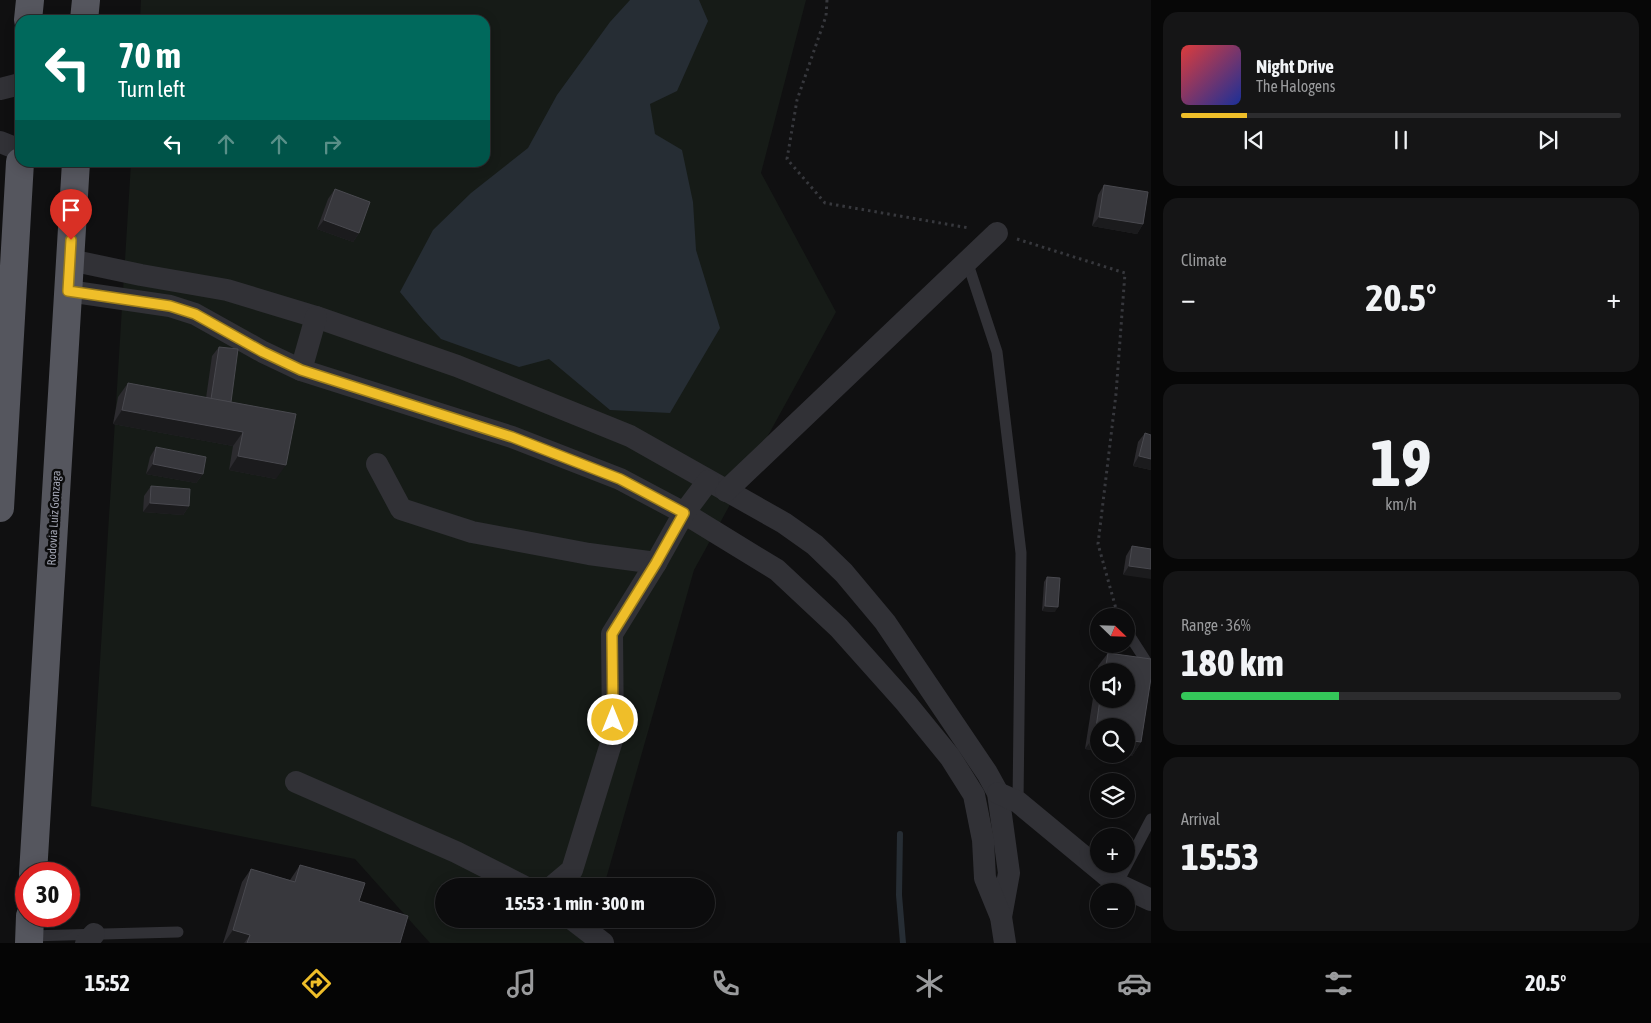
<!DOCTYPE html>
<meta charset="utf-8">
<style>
:root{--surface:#0c0c0d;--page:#151516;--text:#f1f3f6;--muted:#9a9b9d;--line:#2c2c2e;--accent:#efbe29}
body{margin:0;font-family:"Asap Condensed",sans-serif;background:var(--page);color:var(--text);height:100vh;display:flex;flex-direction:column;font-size:19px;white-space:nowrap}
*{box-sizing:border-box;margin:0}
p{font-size:16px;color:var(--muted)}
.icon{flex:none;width:28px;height:28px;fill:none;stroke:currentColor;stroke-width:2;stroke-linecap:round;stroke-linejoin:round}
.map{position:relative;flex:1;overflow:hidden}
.panel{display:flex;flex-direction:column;gap:12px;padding:12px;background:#070707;width:500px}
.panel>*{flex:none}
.banner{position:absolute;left:15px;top:15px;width:475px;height:152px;border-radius:15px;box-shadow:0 2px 12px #0003,0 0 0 1px var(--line);background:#00695c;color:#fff;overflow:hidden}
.needle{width:32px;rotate:113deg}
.fabs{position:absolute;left:1090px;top:608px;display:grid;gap:10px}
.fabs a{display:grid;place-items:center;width:45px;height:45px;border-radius:50%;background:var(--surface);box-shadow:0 2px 12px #0003,0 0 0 1px var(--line);font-size:25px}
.speed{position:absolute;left:15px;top:862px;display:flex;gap:10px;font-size:25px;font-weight:700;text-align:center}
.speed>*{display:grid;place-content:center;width:65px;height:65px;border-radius:50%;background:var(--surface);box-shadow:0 2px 12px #0003,0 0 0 1px var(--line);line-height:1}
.speed .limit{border:8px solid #d22;background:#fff;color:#111}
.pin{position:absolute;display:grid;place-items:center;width:42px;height:42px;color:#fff;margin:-51px -21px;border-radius:50% 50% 50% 0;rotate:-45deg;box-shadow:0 0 5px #0007}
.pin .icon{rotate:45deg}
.me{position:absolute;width:55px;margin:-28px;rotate:0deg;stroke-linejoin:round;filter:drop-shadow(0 0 4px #0008)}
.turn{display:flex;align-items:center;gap:18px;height:105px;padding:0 20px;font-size:22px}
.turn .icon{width:65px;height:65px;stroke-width:2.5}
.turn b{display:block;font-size:35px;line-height:42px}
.lanes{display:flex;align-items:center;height:48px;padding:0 20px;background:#0003;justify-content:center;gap:25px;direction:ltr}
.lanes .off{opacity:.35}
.big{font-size:38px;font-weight:700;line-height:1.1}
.panel .tile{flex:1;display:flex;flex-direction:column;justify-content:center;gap:8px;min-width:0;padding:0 18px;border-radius:15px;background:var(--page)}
.panel .dial{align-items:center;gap:0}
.dial b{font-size:65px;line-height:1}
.song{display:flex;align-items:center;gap:15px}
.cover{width:60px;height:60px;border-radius:8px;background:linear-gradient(135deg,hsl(0 70% 55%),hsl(230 70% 35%))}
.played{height:5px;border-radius:2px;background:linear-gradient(90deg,var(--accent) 15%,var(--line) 15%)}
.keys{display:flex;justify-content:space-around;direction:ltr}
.heat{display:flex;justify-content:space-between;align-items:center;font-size:28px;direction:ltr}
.charge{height:8px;border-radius:4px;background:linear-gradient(90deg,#34c759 36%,var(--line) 0)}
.trip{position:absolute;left:435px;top:878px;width:280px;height:50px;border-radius:25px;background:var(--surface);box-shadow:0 2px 12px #0003,0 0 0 1px var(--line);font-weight:700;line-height:50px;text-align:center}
.tab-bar{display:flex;height:80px;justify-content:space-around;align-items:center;background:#050505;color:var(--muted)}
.tab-bar .icon{width:35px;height:35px}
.tab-bar .on{color:var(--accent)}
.tab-bar b{font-size:22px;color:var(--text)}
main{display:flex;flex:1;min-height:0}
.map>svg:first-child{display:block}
.green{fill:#161b17}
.water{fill:#262d34}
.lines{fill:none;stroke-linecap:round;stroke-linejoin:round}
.stream{stroke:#262d34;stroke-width:6}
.path{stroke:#37383d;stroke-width:3;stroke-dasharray:2.5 4;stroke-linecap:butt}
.service{stroke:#313136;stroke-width:11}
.minor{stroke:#313136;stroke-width:22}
.trunk{stroke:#55565e;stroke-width:28}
.wall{fill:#2c2b2f;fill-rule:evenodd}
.shaded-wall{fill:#1b1b1d}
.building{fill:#38383d;stroke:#49494f}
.route-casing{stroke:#9b7c1b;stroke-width:12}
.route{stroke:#efbe29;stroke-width:9}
.labels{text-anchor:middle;stroke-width:5;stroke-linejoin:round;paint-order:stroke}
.street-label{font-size:12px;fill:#a1a4b2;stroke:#0b0b0c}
</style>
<main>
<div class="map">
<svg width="1151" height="943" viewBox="0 0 1151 943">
<rect width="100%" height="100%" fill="#101011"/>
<polygon class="green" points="141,0 806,0 761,173 836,312 694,570 604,886 444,886 444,919 594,919 588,943 430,943 355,859 91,806 131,163 485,162 485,20 140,20"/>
<polygon class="water" points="630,0 699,0 708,21 677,91 650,104 655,134 682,150 693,202 696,250 720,328 670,413 610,410 549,359 519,367 441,339 423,320 400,292 433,230 471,193 528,148 557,95 610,22"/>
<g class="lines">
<polyline class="stream" points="900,834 899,895 903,943"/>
<g class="path">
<polyline points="827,0 826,16 797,100 787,159 825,203 969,228"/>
<polyline points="1017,239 1125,273 1116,394 1098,544 1118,616"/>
</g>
<g class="service">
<polyline points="967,261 997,352 1021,553 1018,802"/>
<polyline points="1126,630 1151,669"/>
<polyline points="1117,884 1151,819"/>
<polyline points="29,936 178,932"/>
</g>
<g class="minor">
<polyline points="0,89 20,84"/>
<polyline points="0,142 20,150"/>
<polyline points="70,260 141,275 227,290 316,317 457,366 630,436 784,523 815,545 844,573 885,622 987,773 998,793 1009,873 1001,917"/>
<polyline points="68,291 170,306 195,314 263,352 301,370 512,437 620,479 684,513 777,570 839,628 906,703 950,757 974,795 983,840 985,878 1001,917 1005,943"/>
<polyline points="301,370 316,317"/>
<polyline points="377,464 401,509 472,532 589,554 656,563"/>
<polyline points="726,491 997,233"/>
<polyline points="296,782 456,852 523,886"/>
<polyline points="998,793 1018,802 1117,884 1151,900"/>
<polyline points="553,886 572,870 613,737 612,634 656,563 684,513 708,481"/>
<polyline points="572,919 603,943"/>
<polyline points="86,943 94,934"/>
</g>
<g class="trunk">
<polyline points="28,20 30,0"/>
<polyline points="84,20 86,0"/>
<polyline points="0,508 20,162"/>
<polyline points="33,874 76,162"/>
<polyline points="29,943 30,916"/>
</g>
</g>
<g class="wall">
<polygon points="1104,185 1143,224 1137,234 1092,226 1098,195"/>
<polygon points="335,189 359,233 353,242 317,229 328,199"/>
<polygon points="219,347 231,402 276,479 229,470 233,446 113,424 118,397 128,383 206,398 212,356"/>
<polygon points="1145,433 1151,470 1133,466 1138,442"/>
<polygon points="156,447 203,474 196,483 146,474 150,457"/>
<polygon points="151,486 189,506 183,515 143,512 144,496"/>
<polygon points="1132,546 1151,549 1123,575 1126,556"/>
<polygon points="1047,577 1055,612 1042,611 1044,582"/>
<path d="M1108,653L1151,659V678L1141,742L1132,756L1117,754H1126V726H1099V751L1085,749L1098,666ZM1099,671H1126V699H1099Z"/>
<polygon points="300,865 359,901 400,943 223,943 242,882 251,869 290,880"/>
</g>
<g class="shaded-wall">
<polygon points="1099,217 1143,224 1137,234 1092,226"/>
<polygon points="324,220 359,233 353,242 317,229"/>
<polygon points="122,410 243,432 233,446 113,424"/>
<polygon points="238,456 286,465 276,479 229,470"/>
<polygon points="1139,456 1151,459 1151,470 1133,466"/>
<polygon points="153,464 203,474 196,483 146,474"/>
<polygon points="150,503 189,506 183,515 143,512"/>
<polygon points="1129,566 1151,569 1151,579 1123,575"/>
<polygon points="1045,606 1058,607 1055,612 1042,611"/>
<polygon points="1095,735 1099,736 1099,751 1085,749"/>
<polygon points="1126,740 1141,742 1132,756 1117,754 1126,754"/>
<polygon points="233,930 250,935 244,943 224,943"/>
</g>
<g class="building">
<polygon points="1104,185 1148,192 1143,224 1099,217"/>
<polygon points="335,189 370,202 359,233 324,220"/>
<polygon points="219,347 238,349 231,402 211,399"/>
<polygon points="128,383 296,414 286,465 238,456 243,432 122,410"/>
<polygon points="1145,433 1151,435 1151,459 1139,456"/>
<polygon points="156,447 206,457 203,474 153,464"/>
<polygon points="151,486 190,489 189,506 150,503"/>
<polygon points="1132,546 1151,549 1151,569 1129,566"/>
<polygon points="1047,577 1060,578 1058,607 1045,606"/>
<polygon points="1108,653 1151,659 1151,678 1141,742 1126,740 1126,726 1099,726 1099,736 1095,735 1100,699 1126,699 1126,671 1105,671"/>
<polygon points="300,865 365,883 359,901 408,916 400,943 247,943 250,935 233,930 251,869 295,882"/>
</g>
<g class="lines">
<g class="route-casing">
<polyline id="route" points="71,240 68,291 170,306 195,314 263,352 301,370 512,437 620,479 684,513 656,563 612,634 613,720"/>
</g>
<use href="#route" class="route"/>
</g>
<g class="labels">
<g class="street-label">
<text transform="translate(54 518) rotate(-87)" y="4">Rodovia Luiz Gonzaga</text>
</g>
</g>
</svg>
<div class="fabs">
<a><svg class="needle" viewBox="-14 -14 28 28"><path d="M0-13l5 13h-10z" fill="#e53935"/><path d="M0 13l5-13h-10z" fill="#9a9b9d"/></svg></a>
<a><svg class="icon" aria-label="sound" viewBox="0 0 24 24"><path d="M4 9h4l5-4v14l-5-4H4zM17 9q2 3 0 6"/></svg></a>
<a><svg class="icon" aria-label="search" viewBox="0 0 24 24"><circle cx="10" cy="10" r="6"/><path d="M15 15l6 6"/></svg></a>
<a><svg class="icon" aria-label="layers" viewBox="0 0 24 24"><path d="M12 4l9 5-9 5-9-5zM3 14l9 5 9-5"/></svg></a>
<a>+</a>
<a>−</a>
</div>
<div class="speed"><div class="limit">30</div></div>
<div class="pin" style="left:71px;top:240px;background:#d93025"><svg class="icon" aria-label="arrive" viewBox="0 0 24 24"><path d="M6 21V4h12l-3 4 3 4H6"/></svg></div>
<svg class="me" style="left:613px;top:720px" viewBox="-20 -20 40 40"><circle r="17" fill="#efbe29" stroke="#fff" stroke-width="3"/><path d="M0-11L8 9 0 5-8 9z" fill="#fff"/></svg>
<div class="trip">15:53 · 1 min · 300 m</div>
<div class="banner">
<div class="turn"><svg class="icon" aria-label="left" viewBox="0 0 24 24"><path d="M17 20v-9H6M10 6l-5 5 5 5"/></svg><div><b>70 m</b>Turn left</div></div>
<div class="lanes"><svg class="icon" aria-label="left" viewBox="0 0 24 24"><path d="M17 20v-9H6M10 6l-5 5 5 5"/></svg><svg class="icon off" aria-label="ahead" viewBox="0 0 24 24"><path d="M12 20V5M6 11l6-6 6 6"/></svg><svg class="icon off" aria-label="ahead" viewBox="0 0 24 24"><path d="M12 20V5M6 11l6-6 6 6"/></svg><svg class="icon off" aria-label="right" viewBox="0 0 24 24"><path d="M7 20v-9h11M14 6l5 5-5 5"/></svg></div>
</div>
</div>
<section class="panel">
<div class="tile">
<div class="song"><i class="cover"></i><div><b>Night Drive</b><p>The Halogens</p></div></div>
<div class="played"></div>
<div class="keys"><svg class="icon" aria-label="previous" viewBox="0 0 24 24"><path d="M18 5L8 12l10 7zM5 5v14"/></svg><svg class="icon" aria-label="pause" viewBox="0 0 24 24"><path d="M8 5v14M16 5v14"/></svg><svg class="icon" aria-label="next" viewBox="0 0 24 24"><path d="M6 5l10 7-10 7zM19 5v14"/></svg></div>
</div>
<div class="tile"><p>Climate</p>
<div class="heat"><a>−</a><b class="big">20.5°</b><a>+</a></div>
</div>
<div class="tile dial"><b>19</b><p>km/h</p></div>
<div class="tile"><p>Range · 36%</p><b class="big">180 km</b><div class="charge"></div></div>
<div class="tile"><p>Arrival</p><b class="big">15:53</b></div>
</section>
</main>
<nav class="tab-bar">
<b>15:52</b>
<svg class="icon on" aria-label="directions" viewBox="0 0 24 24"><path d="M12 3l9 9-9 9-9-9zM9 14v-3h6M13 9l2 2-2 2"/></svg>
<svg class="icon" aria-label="music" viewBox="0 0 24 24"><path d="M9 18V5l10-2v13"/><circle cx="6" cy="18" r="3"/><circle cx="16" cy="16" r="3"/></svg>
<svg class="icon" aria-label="phone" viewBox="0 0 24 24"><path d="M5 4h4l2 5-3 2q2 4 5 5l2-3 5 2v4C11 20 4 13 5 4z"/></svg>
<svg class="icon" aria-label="climate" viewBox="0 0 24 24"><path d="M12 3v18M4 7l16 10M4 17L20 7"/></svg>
<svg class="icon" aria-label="car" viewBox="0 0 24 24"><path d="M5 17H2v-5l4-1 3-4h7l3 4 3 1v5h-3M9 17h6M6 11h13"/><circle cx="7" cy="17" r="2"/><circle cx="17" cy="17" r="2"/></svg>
<svg class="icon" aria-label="filters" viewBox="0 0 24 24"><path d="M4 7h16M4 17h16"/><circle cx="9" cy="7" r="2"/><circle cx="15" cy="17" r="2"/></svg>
<b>20.5°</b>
</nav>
